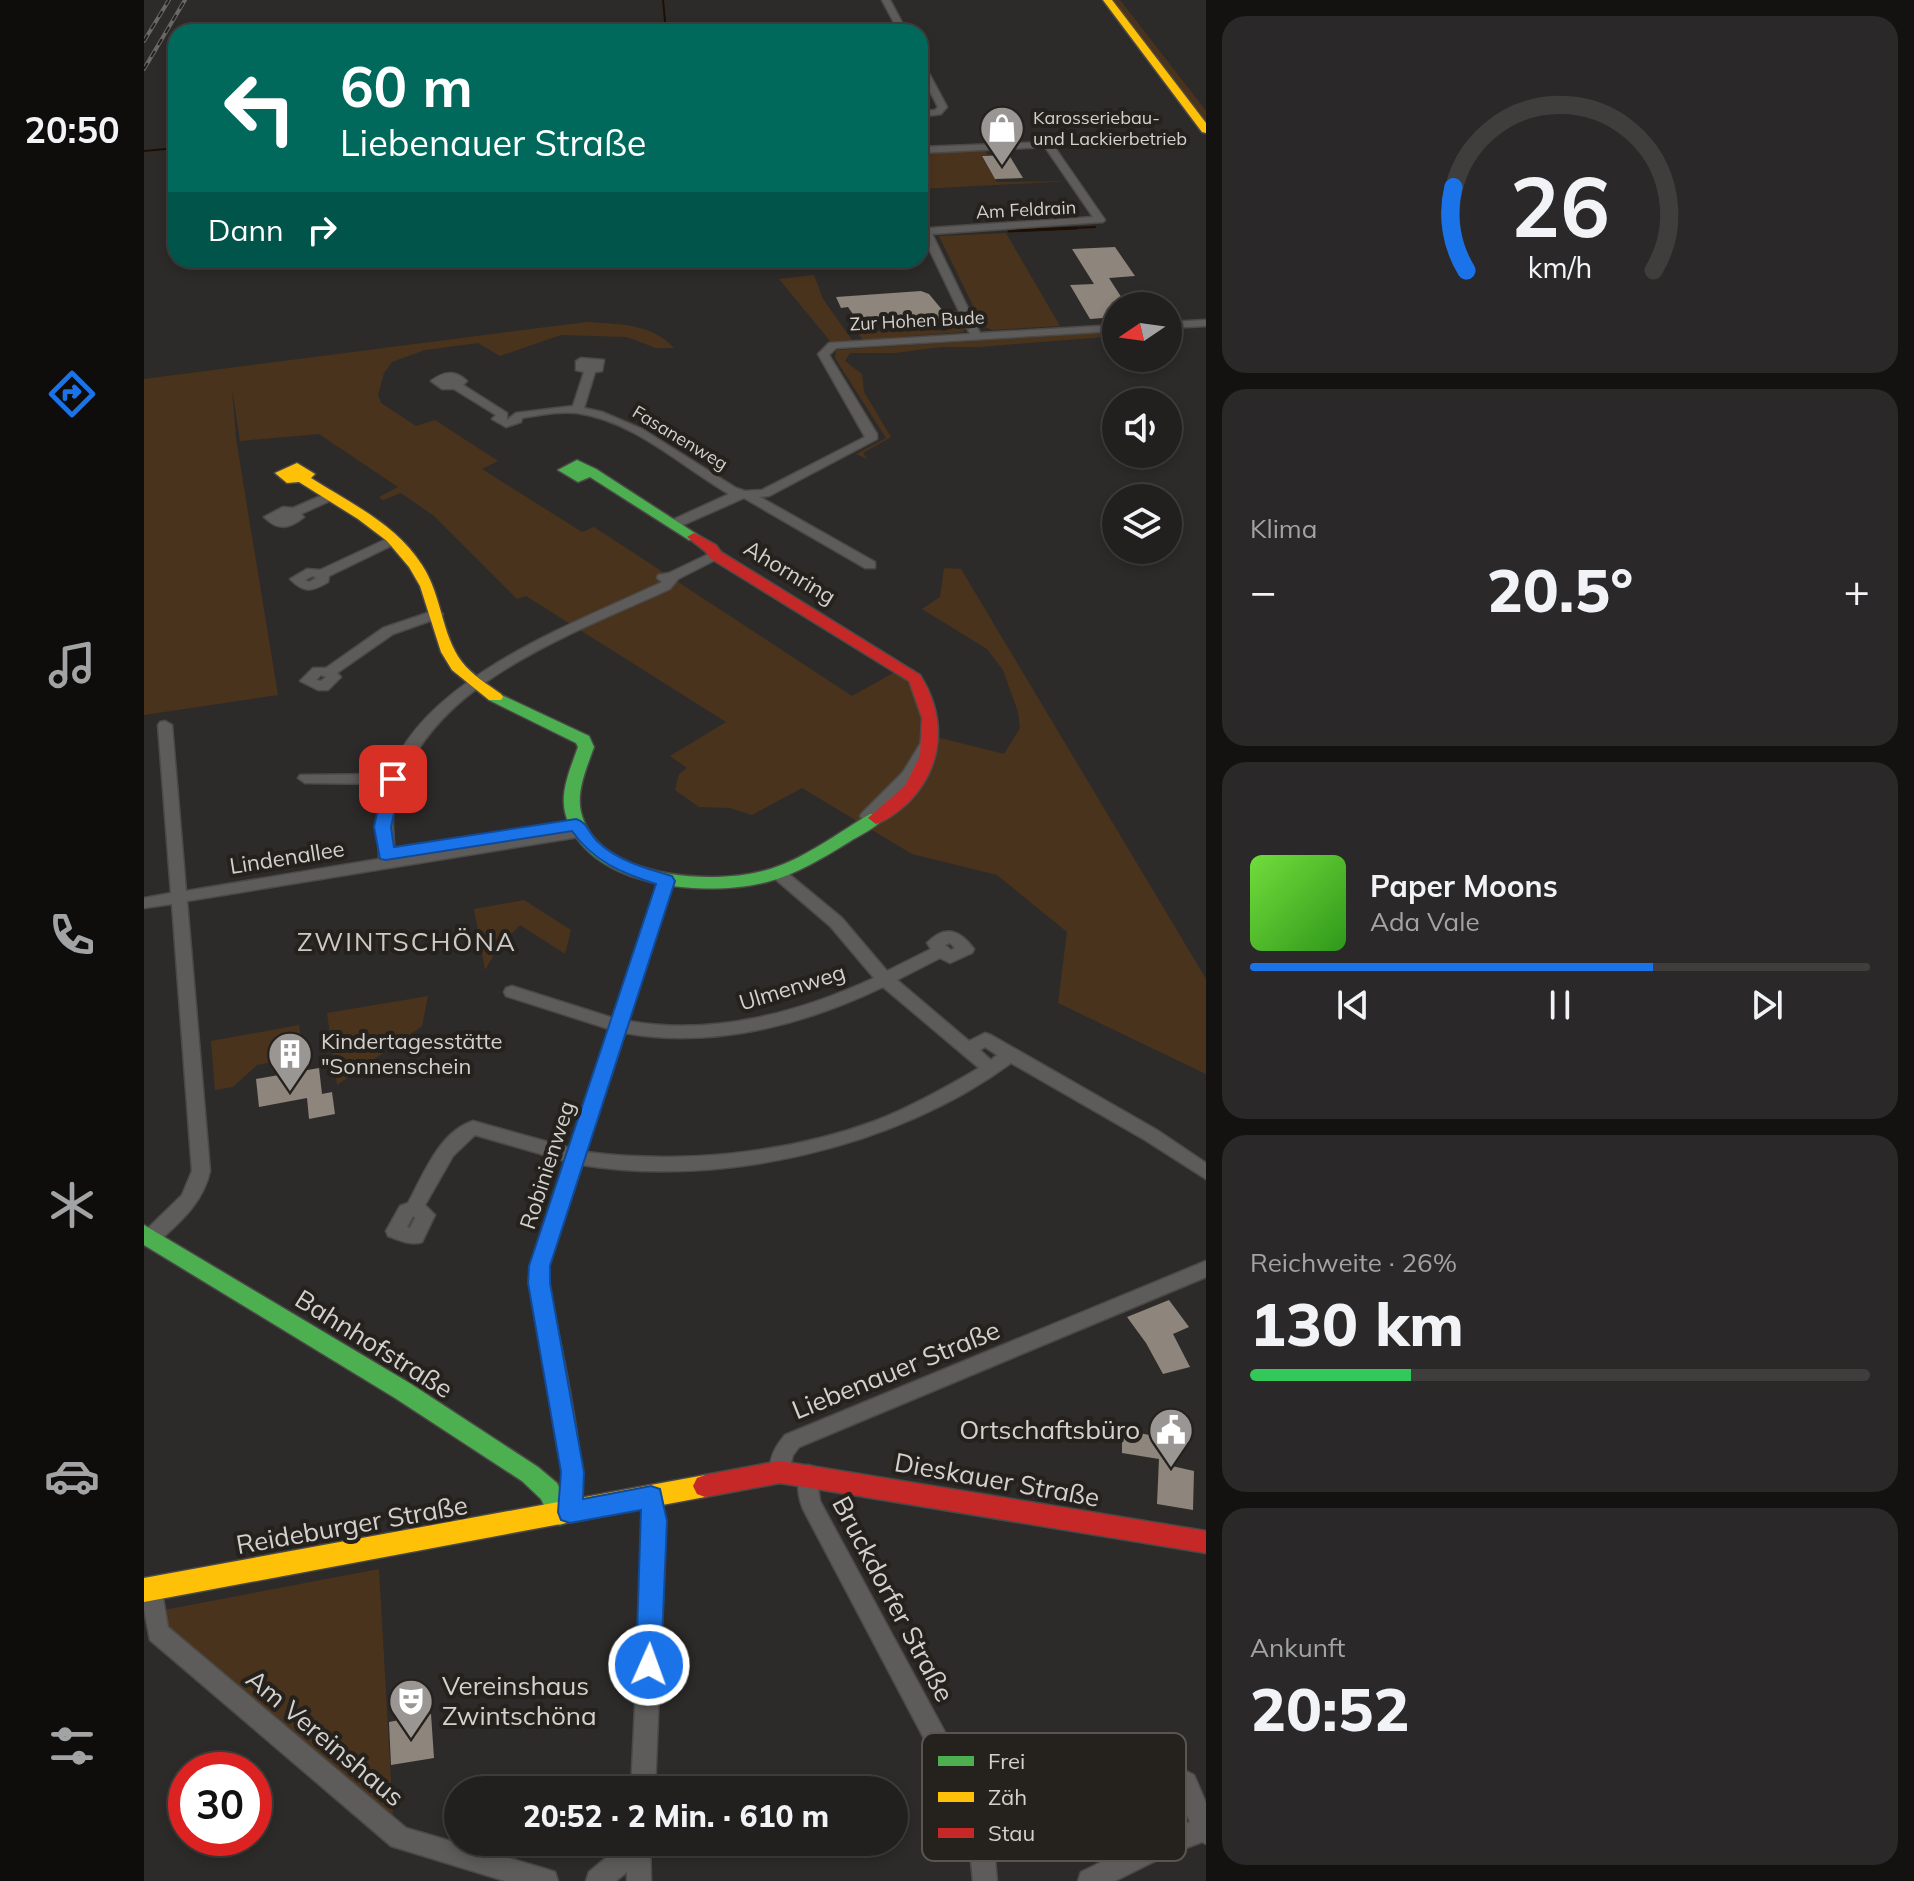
<!DOCTYPE html>
<html lang="de">
<meta charset="utf-8">
<style>
:root{--surface:#22201f;--page:#2a2828;--text:#f1f3f6;--muted:#a2a3a4;--line:#3f3e3d;--accent:#1a73e8}
body{margin:0;font-family:Mulish,sans-serif;background:var(--page);color:var(--text);height:100vh;display:flex;flex-direction:column;font-size:30px;white-space:nowrap}
*{box-sizing:border-box;margin:0}
p{font-size:26px;color:var(--muted)}
.icon{flex:none;width:44px;height:44px;fill:none;stroke:currentColor;stroke-width:2;stroke-linecap:round;stroke-linejoin:round}
.map{position:relative;flex:1;overflow:hidden}
.details{display:flex;flex-direction:column;gap:16px;padding:16px;background:#131211;width:708px}
.details>*{flex:none}
.hud{position:absolute;left:24px;top:24px;width:760px;height:244px;border-radius:24px;box-shadow:0 4px 12px #0003,0 0 0 2px var(--line);background:#00695c;color:#fff;overflow:hidden}
.needle{width:52px;rotate:257deg}
.tools{position:absolute;left:958px;top:292px;display:grid;gap:16px}
.tools a{display:grid;place-items:center;width:80px;height:80px;border-radius:50%;background:var(--surface);box-shadow:0 4px 12px #0003,0 0 0 2px var(--line);font-size:40px}
.speed{position:absolute;left:24px;top:1752px;display:flex;gap:16px;font-size:40px;font-weight:700;text-align:center}
.speed>*{display:grid;place-content:center;width:104px;height:104px;border-radius:50%;background:var(--surface);box-shadow:0 4px 12px #0003,0 0 0 2px var(--line);line-height:1}
.speed .limit{border:12px solid #d22;background:#fff;color:#111}
.pin{position:absolute;display:grid;place-items:center;width:68px;height:68px;color:#fff;margin:-34px;border-radius:16px;box-shadow:0 4px 12px #0006}
.me{position:absolute;width:88px;margin:-44px;rotate:2deg;stroke-linejoin:round;filter:drop-shadow(0 0 6px #0008)}
.turn{display:flex;align-items:center;gap:28px;height:168px;padding:0 40px;font-size:36px}
.turn .icon{width:104px;height:104px;stroke-width:2.5}
.turn b{display:block;font-size:56px;line-height:68px}
.then{display:flex;align-items:center;height:76px;padding:0 40px;background:#0003;gap:16px;font-size:30px}
.big{font-size:60px;font-weight:800;line-height:1.1}
.details .card{flex:1;display:flex;flex-direction:column;justify-content:center;gap:12px;min-width:0;padding:0 28px;border-radius:24px;background:var(--page)}
.details .dial{align-items:center;gap:0}
.dial svg{height:208px;overflow:visible;fill:none;stroke:var(--line);stroke-width:7;stroke-linecap:round;text-anchor:middle}
.dial text{fill:var(--text);stroke:none}
.song{display:flex;align-items:center;gap:24px}
.cover{width:96px;height:96px;border-radius:12px;background:linear-gradient(135deg,hsl(100 70% 55%),hsl(110 70% 35%))}
.played{height:8px;border-radius:4px;background:linear-gradient(90deg,var(--accent) 65%,var(--line) 65%)}
.keys{display:flex;justify-content:space-around;direction:ltr}
.heat{display:flex;justify-content:space-between;align-items:center;font-size:44px;direction:ltr}
.charge{height:12px;border-radius:6px;background:linear-gradient(90deg,#34c759 26%,var(--line) 0)}
.trip{position:absolute;left:300px;top:1776px;width:464px;height:80px;border-radius:40px;background:var(--surface);box-shadow:0 4px 12px #0003,0 0 0 2px var(--line);font-weight:800;line-height:80px;text-align:center}
main{display:flex;flex:1;min-height:0}
.tabs{display:flex;flex-direction:column;width:144px;justify-content:space-around;align-items:center;background:#0e0d0c;color:var(--muted)}
.tabs .icon{width:56px;height:56px}
.tabs .selected{color:var(--accent)}
.tabs b{font-size:36px;color:var(--text)}
.map>svg:first-child{display:block}
.green{fill:#4a331d}
.lines{fill:none;stroke-linecap:round;stroke-linejoin:round}
.stream-far1{stroke:#1f0e04;stroke-width:2}
.stream{stroke:#1f0e04;stroke-width:3}
.building{fill:#8e857c}
.street-casing{stroke:#4b4947;stroke-width:3}
.fast-casing{stroke:#4b4947;stroke-width:3}
.slow-casing{stroke:#4b4947;stroke-width:3}
.jam-casing{stroke:#4b4947;stroke-width:3}
.street{fill:#5e5c5b;fill-rule:evenodd}
.fast{fill:#4caf50;fill-rule:evenodd}
.slow{fill:#ffc107;fill-rule:evenodd}
.jam{fill:#c62828;fill-rule:evenodd}
.rail-casing{stroke:#696867;stroke-width:4}
.rail{stroke:#25211d;stroke-width:2;stroke-dasharray:7;stroke-linecap:butt}
.route{fill:#1a73e8;stroke:#114b97;stroke-width:2}
.labels{text-anchor:middle;stroke-width:8;stroke-linejoin:round;paint-order:stroke}
.far-poi-label{font-size:18px;fill:#d3d0ce;stroke:#25211d;text-anchor:start}
.far-street-label{font-size:18px;fill:#d3d0ce;stroke:#25211d}
.street-label{font-size:22px;fill:#d3d0ce;stroke:#25211d}
.poi-label{font-size:22px;fill:#d3d0ce;stroke:#25211d;text-anchor:start}
.quarter-label{font-size:26px;letter-spacing:2px;fill:#cec9c4;stroke:#25211d}
.near-street-label{font-size:26px;fill:#d3d0ce;stroke:#25211d}
.near-poi-label{font-size:26px;fill:#d3d0ce;stroke:#25211d;text-anchor:end}
.key{fill:#25211d;stroke:#595652;stroke-width:2}
.key-label{font-size:22px;fill:#d3d0ce}
</style>
<main>
<nav class="tabs">
<b>20:50</b>
<svg class="icon selected" aria-label="directions" viewBox="0 0 24 24"><path d="M12 3l9 9-9 9-9-9zM9 14v-3h6M13 9l2 2-2 2"/></svg>
<svg class="icon" aria-label="music" viewBox="0 0 24 24"><path d="M9 18V5l10-2v13"/><circle cx="6" cy="18" r="3"/><circle cx="16" cy="16" r="3"/></svg>
<svg class="icon" aria-label="phone" viewBox="0 0 24 24"><path d="M5 4h4l2 5-3 2q2 4 5 5l2-3 5 2v4C11 20 4 13 5 4z"/></svg>
<svg class="icon" aria-label="climate" viewBox="0 0 24 24"><path d="M12 3v18M4 7l16 10M4 17L20 7"/></svg>
<svg class="icon" aria-label="car" viewBox="0 0 24 24"><path d="M5 17H2v-5l4-1 3-4h7l3 4 3 1v5h-3M9 17h6M6 11h13"/><circle cx="7" cy="17" r="2"/><circle cx="17" cy="17" r="2"/></svg>
<svg class="icon" aria-label="filters" viewBox="0 0 24 24"><path d="M4 7h16M4 17h16"/><circle cx="9" cy="7" r="2"/><circle cx="15" cy="17" r="2"/></svg>
</nav>
<div class="map">
<svg width="1062" height="1881" viewBox="0 0 1062 1881">
<rect width="100%" height="100%" fill="#2d2b29"/>
<g class="green">
<polygon points="967,0 976,0 1062,111 1062,123"/>
<polygon points="860,149 863,152 842,151 843,155 837,156 853,182 926,181 776,189 776,153"/>
<polygon points="862,233 916,326 848,330 839,326 795,236"/>
<polygon points="670,275 679,299 708,340 687,342 635,279"/>
<polygon points="807,310 815,311 823,327 819,332 719,340 713,332 772,329 801,331 812,323"/>
<path d="M442,322C473,324 508,323 530,348H512L483,337L417,335L356,356L334,343L281,350L248,362L240,373L234,395L237,403L272,426L291,420L354,461L338,469L438,532L450,527L708,696L751,672C779,693 779,699 780,734L860,754L876,728L874,712L859,670L843,649L778,609L796,597L800,568L817,569L1062,979V1074L914,1003L923,932L853,875L768,854L658,788L608,815L586,808L555,807L531,790L535,774L543,768L526,756L582,722L382,596L373,599L290,516L257,493L239,500L235,497L254,487L175,434L96,441L88,388L92,439L134,695L0,715V379Z"/>
<polygon points="972,332 972,336 835,347 797,347 751,353 706,353 701,361 718,374 720,392 747,437 719,453 723,459 712,454 742,438 691,358 692,350"/>
<polygon points="380,900 427,930 421,954 376,925 355,946 341,970 330,909"/>
<polygon points="284,996 278,1026 193,1085 183,1013"/>
<polygon points="155,1025 160,1056 113,1065 89,1087 71,1090 67,1041"/>
<polygon points="235,1569 249,1817 24,1631 20,1610"/>
</g>
<g class="lines">
<g class="stream-far1">
<polyline points="519,0 522,32"/>
<polyline points="0,151 32,148"/>
<polyline points="890,230 951,227"/>
</g>
<polyline class="stream" points="865,231 933,228"/>
</g>
<g class="building">
<polygon points="865,155 879,178 851,179 838,156"/>
<polygon points="971,247 991,276 965,278 983,306 972,306 972,317 946,319 926,285 950,284 928,249"/>
<polygon points="777,291 785,294 804,317 801,325 786,328 756,320 715,323 704,307 697,308 692,297"/>
<polygon points="175,1068 178,1094 188,1092 191,1114 165,1119 163,1098 115,1107 112,1079"/>
<polygon points="1025,1300 1045,1327 1029,1334 1046,1367 1019,1374 1002,1343 983,1317"/>
<polygon points="978,1430 1028,1439 1028,1466 1050,1471 1049,1510 1013,1504 1015,1459 978,1453"/>
<polygon points="287,1714 290,1758 247,1765 245,1722"/>
</g>
<g class="lines">
<g class="street-casing">
<g id="street">
<polygon points="738,0 746,0 763,32 755,32"/>
<polygon points="776,61 780,64 803,107 797,114 776,117 776,111 791,110 794,107 776,72"/>
<path d="M907,142L961,220L959,222L788,234L836,333L972,325V331L692,348L685,355L733,434V439L625,496L616,497L731,562V568H721L600,498L539,525L537,529H529L526,523L528,520L585,494C537,466 490,421 433,413C415,411 396,415 378,418L377,422L362,427L348,419L352,415L310,389H298L287,381C300,371 311,370 323,381L319,385L363,413V420L372,413L429,406L440,372L432,370V361L437,358L460,360L458,371L451,372L440,408L458,412L498,429L592,488L601,491L618,490L721,437L674,354L685,343L826,334L776,230V217L779,218L785,228L949,217L901,147L776,153V147Z"/>
<polygon points="1062,320 1062,326 1024,328 1024,322"/>
<path d="M186,492L192,496L190,499L157,514L160,517C145,529 134,531 120,517L139,507L149,508Z"/>
<path d="M249,536L253,537V543L185,576L184,582C167,592 160,593 146,579L163,569L176,570ZM169,576L172,578L165,582L161,580Z"/>
<path d="M571,551L577,555L575,558L534,579L526,589C433,632 293,680 257,785C254,792 250,800 249,808C248,824 250,841 251,857L436,827L444,832L441,836L43,901L66,1171C59,1203 36,1222 13,1243L6,1246L0,1244V1232L38,1195L48,1171L28,904L0,908V898L27,893L14,725L16,722L21,721L28,725L42,891L235,859V807L243,784L161,783L154,778L156,775L246,774C279,679 431,623 516,583L518,582L513,578L514,575L525,573Z"/>
<path d="M292,610L299,614L297,617L249,634L193,673L197,677L184,690H174L156,681L169,668H182L239,628ZM177,675L182,677L177,681L172,680Z"/>
<polygon points="784,737 791,742 769,778 728,819 718,819 716,816 718,813 759,772 779,739"/>
<path d="M635,869L640,870L698,918L743,971L787,949L783,943C801,924 816,930 830,949L828,953L806,963L796,958L753,980L825,1041L841,1033L847,1035L1013,1130L1062,1163V1179L1001,1140L867,1063C754,1147 577,1188 438,1165L405,1266L404,1283C413,1329 450,1483 433,1519L426,1522L419,1519L416,1512L418,1472L386,1283L387,1266L421,1161L331,1135L309,1156L281,1205L291,1215L278,1242C267,1246 255,1240 244,1236L242,1231L256,1206L264,1203C280,1174 295,1132 329,1121L426,1148L465,1029L362,996L360,992L362,988L368,986L469,1018L517,877L522,876L530,881L484,1021C568,1036 654,1013 730,978L686,926L630,878L627,874ZM806,943L811,948L807,950L801,945ZM739,987L835,1068C801,1088 767,1107 731,1121C642,1154 536,1164 442,1152L481,1033C568,1049 660,1025 739,987ZM841,1047L853,1055L847,1060L836,1050ZM269,1216L271,1218L266,1228L263,1227Z"/>
<path d="M1062,1261V1277L655,1447L649,1455L643,1479L636,1481L629,1479C621,1463 631,1447 641,1435Z"/>
<path d="M664,1465L671,1467L676,1501L843,1810L847,1818L853,1881H829L823,1820L659,1509C654,1497 652,1479 657,1467Z"/>
<polygon points="507,1487 514,1490 522,1521 511,1790 487,1790 500,1521 497,1497 500,1490"/>
<polygon points="8,1578 16,1581 24,1627 262,1828 402,1869 411,1872 414,1881 361,1881 247,1846 6,1640 0,1609 0,1582"/>
<polygon points="1042,1771 1050,1775 1062,1803 1062,1844 1058,1842 1023,1855 971,1881 934,1881 937,1872 1009,1837 1046,1822 1030,1783 1034,1775"/>
<polygon points="481,1842 506,1842 507,1881 483,1881 483,1872 472,1881 442,1881 445,1872"/>
</g>
</g>
<g class="fast-casing">
<g id="fast">
<polygon points="433,460 452,469 557,537 555,540 545,540 446,477 434,482 414,470"/>
<path d="M351,692L445,736L450,747C443,767 432,791 437,812C453,878 566,885 619,871C658,861 692,834 726,814H738L740,818C732,828 716,835 705,842C679,858 653,874 623,882C561,898 439,888 421,812C416,791 427,767 434,747L432,743L345,700L343,697L345,694Z"/>
<polygon points="0,1225 267,1384 394,1467 413,1483 428,1514 424,1522 416,1525 408,1522 397,1499 378,1481 251,1398 0,1245"/>
</g>
</g>
<g class="slow-casing">
<g id="slow">
<polygon points="959,0 968,0 1062,123 1062,133 1058,132"/>
<path d="M153,463L171,474L167,478C206,503 252,524 278,565C298,595 297,634 318,662C328,675 343,684 357,694L359,697L357,700H345L308,670L297,652L276,586L265,567L243,541L214,519L155,482L143,483L131,473Z"/>
<polygon points="561,1475 569,1478 573,1486 569,1494 561,1497 0,1602 0,1578"/>
</g>
</g>
<g class="jam-casing">
<g id="jam">
<path d="M550,533L572,545L577,552L776,675C803,718 800,766 764,803C755,811 744,820 732,824L724,818L761,786L776,756L778,718L765,681L566,558L561,551L543,537Z"/>
<polygon points="636,1461 1062,1531 1062,1553 636,1483 561,1497 553,1494 549,1486 553,1478 561,1475"/>
</g>
</g>
<use href="#street" class="street"/>
<use href="#fast" class="fast"/>
<use href="#slow" class="slow"/>
<use href="#jam" class="jam"/>
<g class="rail-casing">
<g id="rail">
<polyline points="0,41 25,0"/>
<polyline points="0,69 41,0"/>
</g>
</g>
<use href="#rail" class="rail"/>
</g>
<path class="route" d="M249,774L258,779L247,827L250,847L432,819C443,822 445,833 453,841C473,861 503,869 528,876L531,881L406,1266V1283L440,1472L439,1499L507,1486L516,1489L523,1521L517,1665L514,1674L505,1678L496,1674L492,1665L497,1510L426,1523L417,1520L414,1512L417,1472L384,1283L385,1266L512,884C477,873 449,861 428,831L242,860L236,859L230,827L241,779Z"/>
<defs>
<g id="shop-pin" transform="scale(2.3)"><path d="M0 17L-7.5 6A9.5 9.5 0 1 1 7.5 6Z" fill="#999694" stroke="#25211d"/><path d="M-5-2.5h2.3a2.7 3.5 0 0 1 5.4 0H5L5.5 6h-11ZM-1.5-2.5h3a1.5 2.3 0 0 0-3 0Z" fill="#fff"/></g>
<g id="building-pin" transform="scale(2.3)"><path d="M0 17L-7.5 6A9.5 9.5 0 1 1 7.5 6Z" fill="#999694" stroke="#25211d"/><path d="M-4-6H4V6H1V3H-1V6H-4ZM-2.5-4.3h1.7v1.8h-1.7ZM.8-4.3h1.7v1.8H.8ZM-2.5-1h1.7V.8h-1.7ZM.8-1h1.7V.8H.8Z" fill="#fff"/></g>
<g id="civic-pin" transform="scale(2.3)"><path d="M0 17L-7.5 6A9.5 9.5 0 1 1 7.5 6Z" fill="#999694" stroke="#25211d"/><path d="M-.6-6.5H3V-4.5H.6V-3L4-1V1h2V6H-6V1h2V-1L-.6-3ZM-1.2 2.5V6h2.4V2.5Z" fill="#fff"/></g>
<g id="theatre-pin" transform="scale(2.3)"><path d="M0 17L-7.5 6A9.5 9.5 0 1 1 7.5 6Z" fill="#999694" stroke="#25211d"/><path d="M-5-5.5Q0-4 5-5.5V0Q5 5 0 6Q-5 5-5 0ZM-3.3-2.5H-1v1.5H-3.3ZM1-2.5H3.3v1.5H1ZM-2.8 1Q0 5.5 2.8 1Z" fill="#fff"/></g>
</defs>
<g fill-rule="evenodd">
<use href="#shop-pin" x="858" y="128"/>
<use href="#building-pin" x="146" y="1054"/>
<use href="#civic-pin" x="1027" y="1430"/>
<use href="#theatre-pin" x="267" y="1701"/>
</g>
<g class="labels">
<g class="far-poi-label">
<text x="889" y="124">Karosseriebau-<tspan x="889" dy="21">und Lackierbetrieb</tspan></text>
</g>
<g class="far-street-label">
<text transform="translate(882 210) rotate(-3)" y="6">Am Feldrain</text>
<text transform="translate(773 321) rotate(-3)" y="6">Zur Hohen Bude</text>
<text transform="translate(536 438) rotate(31)" y="6">Fasanenweg</text>
</g>
<g class="street-label">
<text transform="translate(646 572) rotate(31)" y="8">Ahornring</text>
<text transform="translate(143 857) rotate(-9)" y="8">Lindenallee</text>
<text transform="translate(648 987) rotate(-17)" y="8">Ulmenweg</text>
<text transform="translate(403 1165) rotate(-72)" y="8">Robinienweg</text>
</g>
<g class="poi-label">
<text x="177" y="1049">Kindertagesstätte<tspan x="177" dy="25">"Sonnenschein</tspan></text>
</g>
<g class="quarter-label">
<text x="263" y="951">ZWINTSCHÖNA</text>
</g>
<g class="near-street-label">
<text transform="translate(230 1344) rotate(32)" y="9">Bahnhofstraße</text>
<text transform="translate(752 1370) rotate(-22)" y="9">Liebenauer Straße</text>
<text transform="translate(853 1480) rotate(10)" y="9">Dieskauer Straße</text>
<text transform="translate(208 1525) rotate(-10)" y="9">Reideburger Straße</text>
<text transform="translate(749 1599) rotate(62)" y="9">Bruckdorfer Straße</text>
<text transform="translate(181 1738) rotate(40)" y="9">Am Vereinshaus</text>
</g>
<g class="near-poi-label">
<text x="996" y="1439">Ortschaftsbüro</text>
<text x="298" y="1695" text-anchor="start">Vereinshaus<tspan x="298" dy="30">Zwintschöna</tspan></text>
</g>
</g>
<rect x="778" y="1733" width="264" height="128" rx="12" class="key"/>
<rect x="794" y="1756" width="36" height="10" fill="#4caf50"/>
<rect x="794" y="1792" width="36" height="10" fill="#ffc107"/>
<rect x="794" y="1828" width="36" height="10" fill="#c62828"/>
<g class="key-label">
<text x="844" y="1769">Frei</text>
<text x="844" y="1805">Zäh</text>
<text x="844" y="1841">Stau</text>
</g>
</svg>
<div class="tools">
<a><svg class="needle" viewBox="-14 -14 28 28"><path d="M0-13l5 13h-10z" fill="#e53935"/><path d="M0 13l5-13h-10z" fill="#a2a3a4"/></svg></a>
<a><svg class="icon" aria-label="sound" viewBox="0 0 24 24"><path d="M4 9h4l5-4v14l-5-4H4zM17 9q2 3 0 6"/></svg></a>
<a><svg class="icon" aria-label="layers" viewBox="0 0 24 24"><path d="M12 4l9 5-9 5-9-5zM3 14l9 5 9-5"/></svg></a>
</div>
<div class="speed"><div class="limit">30</div></div>
<div class="pin" style="left:249px;top:779px;background:#d93025"><svg class="icon" aria-label="arrive" viewBox="0 0 24 24"><path d="M6 21V4h12l-3 4 3 4H6"/></svg></div>
<svg class="me" style="left:505px;top:1665px" viewBox="-20 -20 40 40"><circle r="17" fill="#1a73e8" stroke="#fff" stroke-width="3"/><path d="M0-11L8 9 0 5-8 9z" fill="#fff"/></svg>
<div class="trip">20:52 · 2 Min. · 610 m</div>
<div class="hud">
<div class="turn"><svg class="icon" aria-label="left" viewBox="0 0 24 24"><path d="M17 20v-9H6M10 6l-5 5 5 5"/></svg><div><b>60 m</b>Liebenauer Straße</div></div>
<div class="then">Dann<svg class="icon" aria-label="right" viewBox="0 0 24 24"><path d="M7 20v-9h11M14 6l5 5-5 5"/></svg></div>
</div>
</div>
<section class="details">
<div class="card dial"><svg viewBox="0 0 100 80">
<path d="M14 69A42 42 0 1 1 86 69"/>
<path d="M14 69A42 42 0 0 1 9 37" stroke="#1a73e8"/>
<text x="50" y="56" font-size="32" font-weight="700">26</text>
<text x="50" y="72" font-size="11">km/h</text>
</svg></div>
<div class="card"><p>Klima</p>
<div class="heat"><a>−</a><b class="big">20.5°</b><a>+</a></div>
</div>
<div class="card">
<div class="song"><i class="cover"></i><div><b>Paper Moons</b><p>Ada Vale</p></div></div>
<div class="played"></div>
<div class="keys"><svg class="icon" aria-label="previous" viewBox="0 0 24 24"><path d="M18 5L8 12l10 7zM5 5v14"/></svg><svg class="icon" aria-label="pause" viewBox="0 0 24 24"><path d="M8 5v14M16 5v14"/></svg><svg class="icon" aria-label="next" viewBox="0 0 24 24"><path d="M6 5l10 7-10 7zM19 5v14"/></svg></div>
</div>
<div class="card"><p>Reichweite · 26%</p><b class="big">130 km</b><div class="charge"></div></div>
<div class="card"><p>Ankunft</p><b class="big">20:52</b></div>
</section>
</main>
